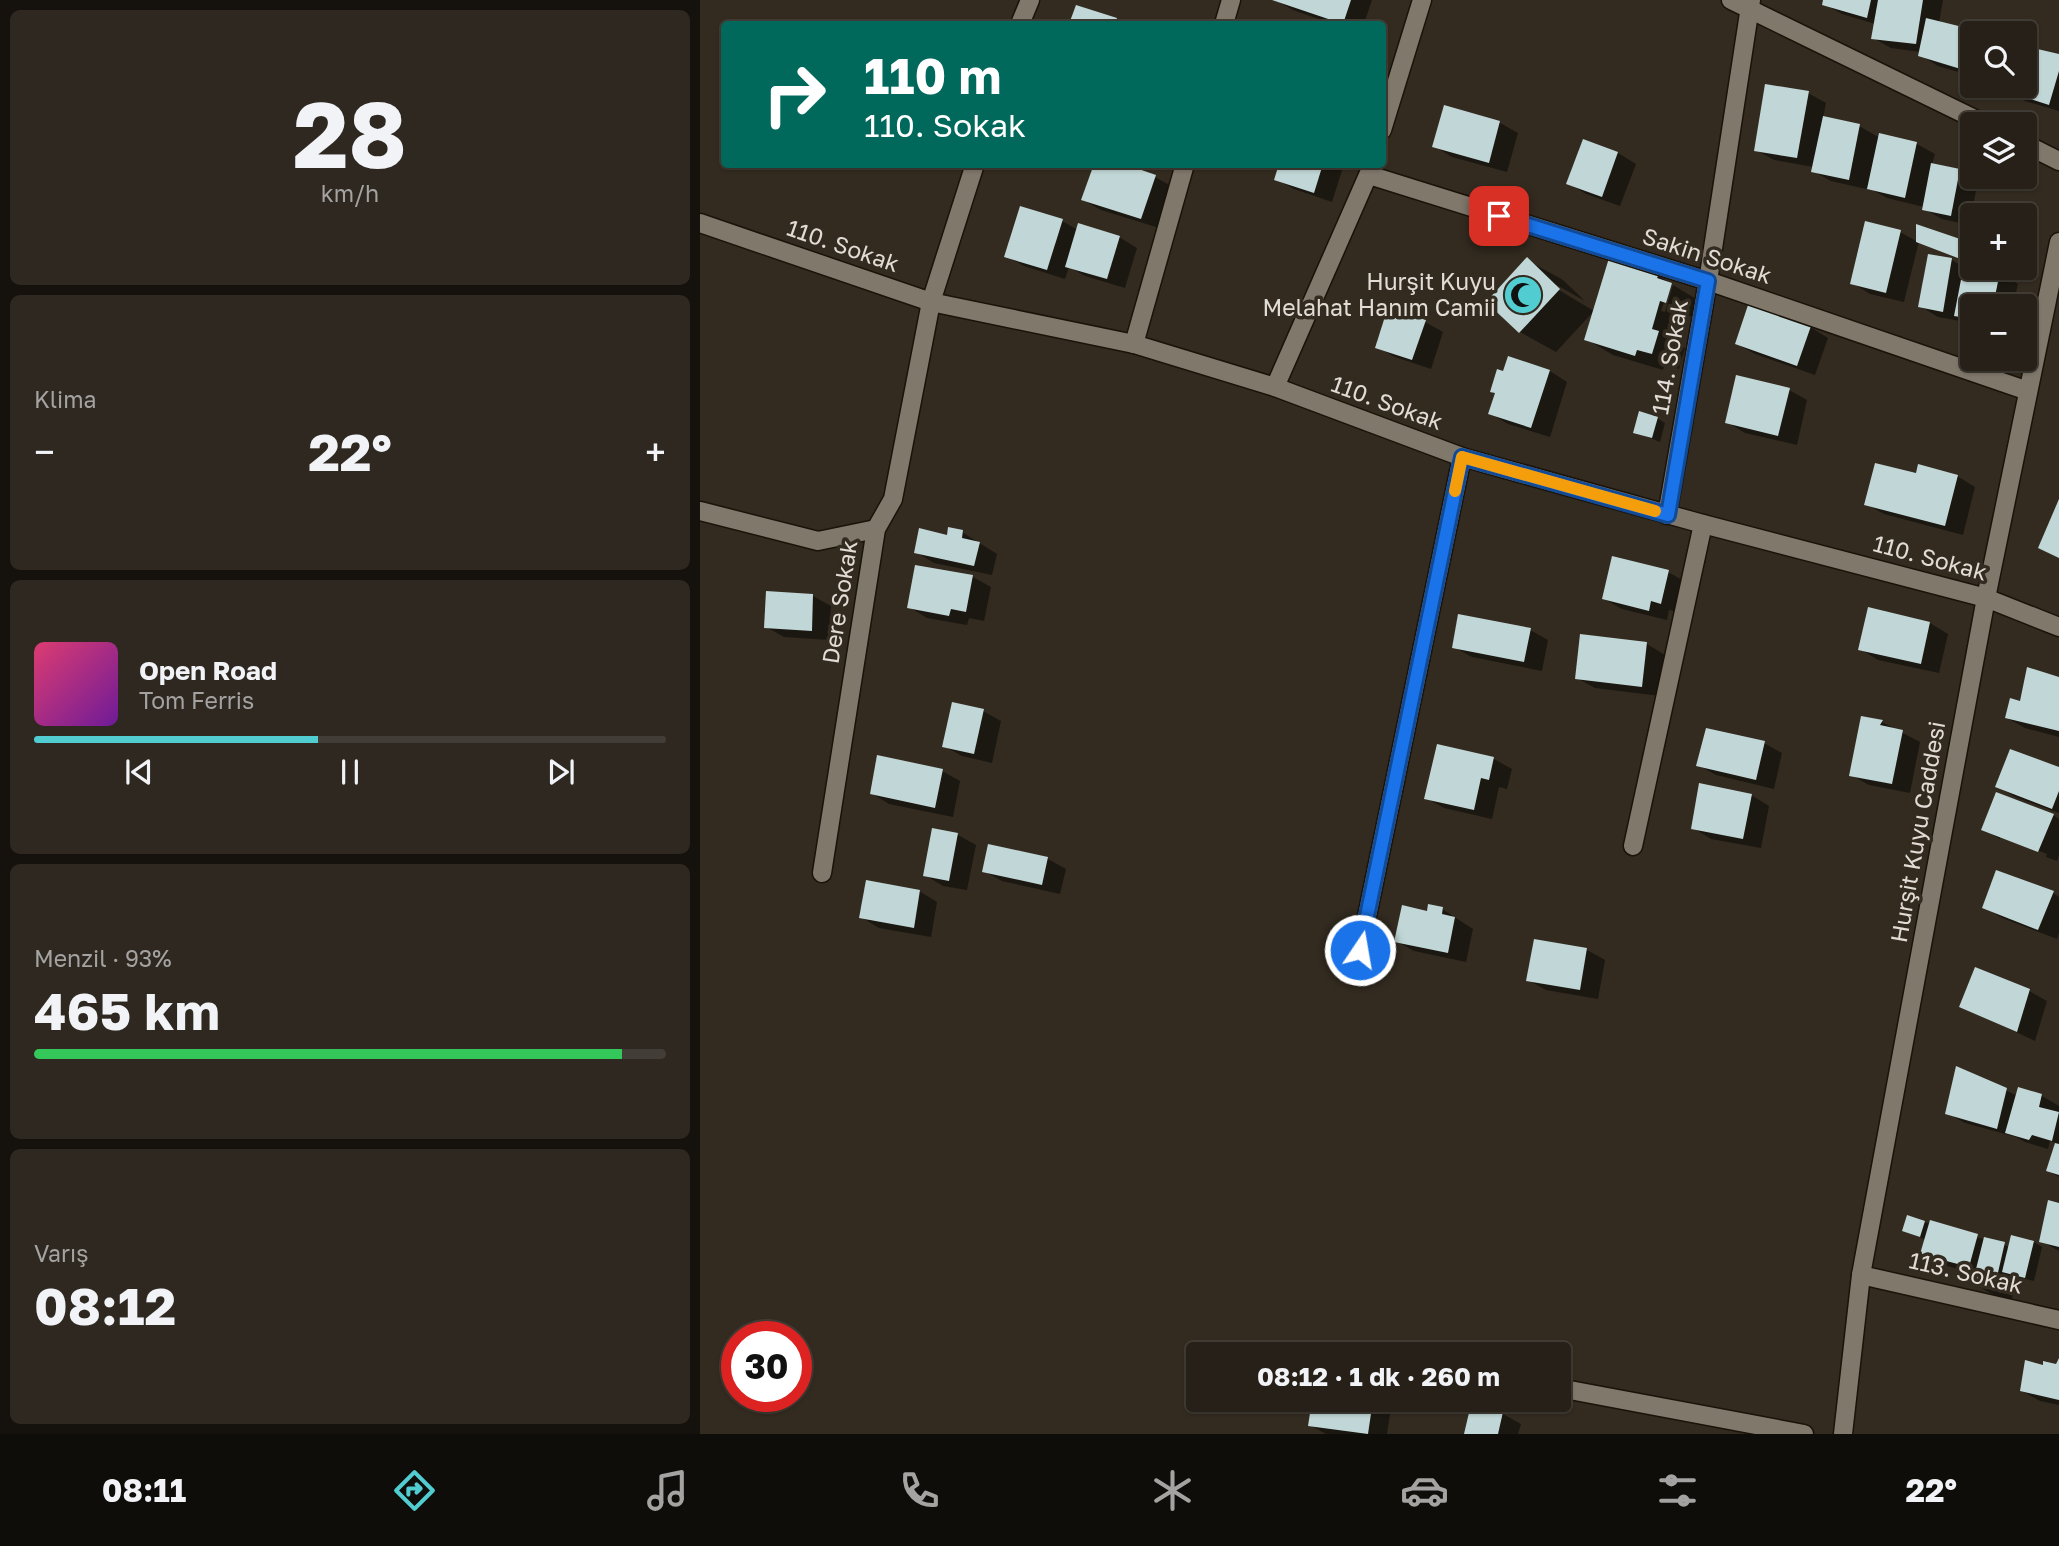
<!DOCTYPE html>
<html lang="tr">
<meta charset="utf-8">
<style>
:root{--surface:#262018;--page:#2e2821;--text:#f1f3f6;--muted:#a4a3a2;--line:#423e37;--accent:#51ccd1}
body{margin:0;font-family:"Golos Text",sans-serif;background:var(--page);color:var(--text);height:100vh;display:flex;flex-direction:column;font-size:26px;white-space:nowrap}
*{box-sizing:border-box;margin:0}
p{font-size:23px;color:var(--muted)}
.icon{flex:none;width:38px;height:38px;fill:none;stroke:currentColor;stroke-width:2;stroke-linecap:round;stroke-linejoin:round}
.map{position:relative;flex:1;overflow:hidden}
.drawer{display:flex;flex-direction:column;gap:10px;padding:10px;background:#15120d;width:700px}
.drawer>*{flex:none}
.top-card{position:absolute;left:21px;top:21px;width:665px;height:147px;border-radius:7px;box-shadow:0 2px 5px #0004,0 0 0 2px var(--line);background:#00695c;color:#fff;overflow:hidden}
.controls{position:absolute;left:1260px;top:21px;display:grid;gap:14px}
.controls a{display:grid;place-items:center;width:77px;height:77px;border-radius:7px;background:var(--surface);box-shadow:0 2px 5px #0004,0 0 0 2px var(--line);font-size:35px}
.speed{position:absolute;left:21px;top:1321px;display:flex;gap:14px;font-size:35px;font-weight:700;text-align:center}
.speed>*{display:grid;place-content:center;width:91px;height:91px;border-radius:50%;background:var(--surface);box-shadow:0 2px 5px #0004,0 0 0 2px var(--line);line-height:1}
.speed .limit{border:10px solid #d22;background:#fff;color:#111}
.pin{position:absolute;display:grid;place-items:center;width:60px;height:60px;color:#fff;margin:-30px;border-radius:14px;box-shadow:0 4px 10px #0006}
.me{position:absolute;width:77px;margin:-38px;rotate:12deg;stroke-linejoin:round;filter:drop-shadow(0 0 5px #0008)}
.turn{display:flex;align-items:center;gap:24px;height:147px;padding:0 28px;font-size:32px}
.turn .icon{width:91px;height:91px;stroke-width:2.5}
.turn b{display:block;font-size:49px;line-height:60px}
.big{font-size:52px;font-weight:700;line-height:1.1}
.drawer .tile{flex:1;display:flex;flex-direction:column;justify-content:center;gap:10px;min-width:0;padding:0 24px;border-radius:10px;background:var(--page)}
.drawer .dial{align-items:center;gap:0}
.dial b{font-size:91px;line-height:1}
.song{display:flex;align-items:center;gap:21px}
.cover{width:84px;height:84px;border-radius:10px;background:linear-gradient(135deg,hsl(340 70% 55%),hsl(280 70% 35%))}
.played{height:7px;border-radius:4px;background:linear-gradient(90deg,var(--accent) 45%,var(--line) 45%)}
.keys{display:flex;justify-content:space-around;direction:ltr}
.heat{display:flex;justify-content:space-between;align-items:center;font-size:38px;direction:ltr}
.charge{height:10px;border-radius:5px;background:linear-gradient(90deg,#34c759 93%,var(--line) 0)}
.trip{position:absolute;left:486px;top:1342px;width:385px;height:70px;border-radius:7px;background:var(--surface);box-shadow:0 2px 5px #0004,0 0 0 2px var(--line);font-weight:700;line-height:70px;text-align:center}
.dock{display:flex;height:112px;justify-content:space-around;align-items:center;background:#0f0d0a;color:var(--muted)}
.dock .icon{width:49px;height:49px}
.dock .current{color:var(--accent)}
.dock b{font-size:32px;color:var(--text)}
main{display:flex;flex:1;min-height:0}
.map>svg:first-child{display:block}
.shadow{fill:#0007}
.building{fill:#c1d6d6}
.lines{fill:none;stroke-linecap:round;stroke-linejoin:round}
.minor-casing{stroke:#1a1309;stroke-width:21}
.tertiary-casing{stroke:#1a1309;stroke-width:21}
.minor{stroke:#81786c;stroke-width:18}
.tertiary{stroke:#81786c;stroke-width:18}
.route-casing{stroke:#114b97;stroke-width:18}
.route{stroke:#1a73e8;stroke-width:12}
.slow{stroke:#f59e0b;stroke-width:12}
.labels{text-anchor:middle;stroke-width:7;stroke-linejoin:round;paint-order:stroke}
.street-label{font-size:23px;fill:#e1dcd5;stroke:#332b20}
.poi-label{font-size:23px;fill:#e1dcd5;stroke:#332b20;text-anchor:end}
</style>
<main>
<section class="drawer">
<div class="tile dial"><b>28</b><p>km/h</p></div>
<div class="tile"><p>Klima</p>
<div class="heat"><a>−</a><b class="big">22°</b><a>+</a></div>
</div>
<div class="tile">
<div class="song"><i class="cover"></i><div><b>Open Road</b><p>Tom Ferris</p></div></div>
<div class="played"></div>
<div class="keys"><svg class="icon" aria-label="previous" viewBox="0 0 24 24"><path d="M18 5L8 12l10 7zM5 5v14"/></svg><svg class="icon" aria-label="pause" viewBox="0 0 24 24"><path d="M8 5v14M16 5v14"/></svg><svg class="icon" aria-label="next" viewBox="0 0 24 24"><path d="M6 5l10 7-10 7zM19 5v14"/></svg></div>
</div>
<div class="tile"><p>Menzil · 93%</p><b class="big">465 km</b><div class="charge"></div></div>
<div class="tile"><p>Varış</p><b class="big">08:12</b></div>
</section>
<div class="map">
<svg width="1359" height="1434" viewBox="0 0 1359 1434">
<rect width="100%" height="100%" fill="#332b20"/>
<g class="shadow">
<polygon points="575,0 672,0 664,24 633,24 593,10"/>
<polygon points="1124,0 1243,0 1239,23 1277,33 1272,33 1272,76 1238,66 1220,55 1221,52 1191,48 1173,38 1175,24 1142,14 1124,4"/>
<polygon points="377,7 417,20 424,24 371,24"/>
<polygon points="1325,48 1359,56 1359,111 1325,101 1307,91 1308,86 1325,86"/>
<polygon points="1108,93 1126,103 1123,118 1159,126 1180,138 1181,135 1217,144 1235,154 1232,165 1260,171 1278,181 1269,225 1242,219 1224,209 1224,207 1187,198 1167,187 1166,189 1131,181 1113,171 1114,167 1074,160 1056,150"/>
<polygon points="745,107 800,123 818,133 807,172 752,157 734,146"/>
<polygon points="884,141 918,153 936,164 920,206 886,194 868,183"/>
<polygon points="581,164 644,164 632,202 594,189 576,179"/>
<polygon points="455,177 473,187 459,228 401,210 383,200"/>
<polygon points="362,221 378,230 419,237 437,248 425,288 385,276 369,267 365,279 324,266 306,256"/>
<polygon points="1166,223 1200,232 1218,242 1218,226 1268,243 1272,246 1271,263 1219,241 1204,302 1170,294 1152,283"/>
<polygon points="827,260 863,280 885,301 853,283 852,286 894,311 856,352 820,332"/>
<polygon points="1252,260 1265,268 1300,273 1318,284 1313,306 1272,306 1272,324 1261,318 1260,321 1238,317 1220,306"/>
<polygon points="958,276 973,284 970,284 961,311 965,312 973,285 998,300 993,317 988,316 979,344 985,348 979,369 965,364 963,370 913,355 886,339"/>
<polygon points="725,322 743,332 731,369 695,357 677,347"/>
<polygon points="1110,327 1128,338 1115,375 1055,354 1037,344"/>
<polygon points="809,358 850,371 867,382 850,437 808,424 790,413"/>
<polygon points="1089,390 1107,400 1097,445 1045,433 1027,422"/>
<polygon points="957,418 965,423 960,442 935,432"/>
<polygon points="1217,475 1257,476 1275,487 1263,535 1184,514 1166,504"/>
<polygon points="262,532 297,554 292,575 234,563 216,552"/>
<polygon points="216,567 273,577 291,587 284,621 269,618 267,625 227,618 209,607"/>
<polygon points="968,572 986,582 979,612 969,610 967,620 922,609 904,599"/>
<polygon points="113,596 131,606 129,640 84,637 66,627"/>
<polygon points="1169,609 1230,623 1248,634 1239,673 1178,660 1160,649"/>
<polygon points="830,630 848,640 842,671 772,657 754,647"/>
<polygon points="881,636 947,644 965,655 960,696 895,688 877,678"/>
<polygon points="1328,670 1359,679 1359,737 1325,728 1307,718 1322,704"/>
<polygon points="283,711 301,721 292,763 262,756 244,746"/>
<polygon points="1162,718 1182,722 1220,742 1210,793 1169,785 1151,775"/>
<polygon points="1064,743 1082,753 1074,789 1016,775 998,765"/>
<polygon points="738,746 794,759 812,769 807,789 799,787 792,819 744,808 726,798"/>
<polygon points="1311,751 1359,769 1359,813 1315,797 1297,786"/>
<polygon points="242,771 260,781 253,817 189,804 171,793"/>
<polygon points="1051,795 1069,806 1061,848 1011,839 993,828"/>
<polygon points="1353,815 1359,819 1359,855 1357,861 1346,857 1347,854 1300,835 1300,839 1283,829"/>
<polygon points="233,830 258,835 276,845 267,890 243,886 225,875"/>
<polygon points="348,859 366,869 360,894 302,881 284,871"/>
<polygon points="219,891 237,902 231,937 179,928 161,917"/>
<polygon points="1353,893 1359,897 1359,933 1357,939 1302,918 1284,907"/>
<polygon points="742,909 773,929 766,962 714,951 696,941 728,913"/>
<polygon points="835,941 887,950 905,960 898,999 846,990 828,980"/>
<polygon points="1329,991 1347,1001 1335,1041 1261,1006"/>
<polygon points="1257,1068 1318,1096 1320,1089 1342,1096 1359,1106 1359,1177 1348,1171 1356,1143 1350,1141 1348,1149 1325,1142 1316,1137 1265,1123 1247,1113"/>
<polygon points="1350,1202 1359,1205 1359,1251 1341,1241"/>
<polygon points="1224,1222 1310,1247 1313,1237 1334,1242 1342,1247 1334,1281 1317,1277 1312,1299 1292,1294 1274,1284 1277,1274 1240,1264 1222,1254 1226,1240 1204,1230"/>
<polygon points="1359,1362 1359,1405 1340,1401 1322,1391 1345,1367 1357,1366"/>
<polygon points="613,1400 692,1400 687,1434 626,1434 610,1425"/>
<polygon points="772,1406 803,1414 821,1424 818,1434 765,1434"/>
</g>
<g class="building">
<polygon points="572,0 651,0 643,24"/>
<polygon points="1123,0 1171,0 1167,18 1122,5"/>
<polygon points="1178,0 1223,0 1216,44 1171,39"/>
<polygon points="376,5 417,18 415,24 369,24"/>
<polygon points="1226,18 1275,30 1272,33 1264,70 1218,56"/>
<polygon points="1325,46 1359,54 1359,71 1349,105 1305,91 1306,86 1325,86"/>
<polygon points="1065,84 1109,91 1097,158 1054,151"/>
<polygon points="744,105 800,121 789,163 732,147"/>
<polygon points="1123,116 1160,124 1149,180 1111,172"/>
<polygon points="1179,133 1217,142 1205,198 1167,189"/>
<polygon points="883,139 918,152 902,197 866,184"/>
<polygon points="1231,163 1260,169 1251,216 1222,210"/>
<polygon points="394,164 424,164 456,175 441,219 381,200"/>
<polygon points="579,164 623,164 614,193 574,180"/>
<polygon points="320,206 363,219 347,270 304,257"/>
<polygon points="1165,221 1201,230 1186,293 1150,284"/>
<polygon points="378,223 420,236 407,279 365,267"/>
<polygon points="1216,224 1269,242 1263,260 1216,242"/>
<polygon points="1228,254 1252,258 1243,312 1218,307"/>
<polygon points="827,257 860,289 819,333 786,302"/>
<polygon points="909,258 959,274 957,278 972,283 966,303 960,301 952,329 959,331 952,354 937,350 935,356 884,340"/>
<polygon points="1264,264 1272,266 1272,268 1300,272 1293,306 1272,306 1272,319 1254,316"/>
<polygon points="1048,305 1111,326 1097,366 1035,344"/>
<polygon points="688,307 726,320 712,360 675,348"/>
<polygon points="808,356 850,370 831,428 788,414 795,393 790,392 797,369 803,371"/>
<polygon points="1036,375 1090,388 1078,436 1025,423"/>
<polygon points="939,411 958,417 952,438 933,433"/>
<polygon points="1175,463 1216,473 1218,464 1258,475 1245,526 1164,505"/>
<polygon points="1359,499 1359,558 1338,548"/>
<polygon points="248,527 263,530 262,538 280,542 274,566 214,553 219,528 247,535"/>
<polygon points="912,556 969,570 961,604 951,601 949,611 902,599"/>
<polygon points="215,565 273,575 266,612 251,609 249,616 207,608"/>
<polygon points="66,591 113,594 112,631 64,628"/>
<polygon points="1168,607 1230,622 1221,664 1158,650"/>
<polygon points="758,614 831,628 824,662 752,648"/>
<polygon points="880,634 947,642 942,687 875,679"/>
<polygon points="1327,667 1359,677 1359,731 1305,718 1310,698 1320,701"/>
<polygon points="252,702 284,709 274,754 242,747"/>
<polygon points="1161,716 1183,720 1180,725 1203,730 1192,784 1149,776"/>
<polygon points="1006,728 1065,741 1056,780 996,766"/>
<polygon points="737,744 794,757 789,780 781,778 774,810 724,799"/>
<polygon points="1310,749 1359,767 1359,791 1352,809 1295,787"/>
<polygon points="177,755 243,769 235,808 170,794"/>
<polygon points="999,783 1052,794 1043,839 991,829"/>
<polygon points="1296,792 1354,814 1338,852 1281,830"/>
<polygon points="232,828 258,833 249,881 223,876"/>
<polygon points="288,844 348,857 342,885 282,872"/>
<polygon points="1296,870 1354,891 1338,930 1282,908"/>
<polygon points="166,880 220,890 214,928 159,918"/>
<polygon points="728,904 743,907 742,914 755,917 748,953 694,942 702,905 727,911"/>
<polygon points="834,939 887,948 880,990 826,981"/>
<polygon points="1275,967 1330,989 1317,1032 1259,1007"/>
<polygon points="1256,1066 1307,1088 1297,1129 1245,1114"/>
<polygon points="1318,1087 1342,1094 1339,1107 1359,1112 1352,1141 1332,1135 1329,1140 1305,1133"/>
<polygon points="1355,1143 1359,1144 1359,1175 1346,1171"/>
<polygon points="1348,1200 1359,1203 1359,1247 1339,1242"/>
<polygon points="1207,1215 1225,1221 1220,1237 1202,1231"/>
<polygon points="1230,1220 1278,1234 1269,1267 1220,1254"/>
<polygon points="1311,1235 1334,1241 1325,1278 1302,1272"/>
<polygon points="1284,1237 1305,1242 1294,1290 1272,1285"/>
<polygon points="1359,1358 1359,1400 1320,1391 1325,1360 1343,1365 1343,1361 1356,1364"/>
<polygon points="612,1400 673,1400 668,1434 608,1426"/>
<polygon points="771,1404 803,1412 798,1434 764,1434"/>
</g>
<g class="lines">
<g class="minor-casing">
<g id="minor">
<polyline points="1031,0 1285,124"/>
<polyline points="320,24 330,0"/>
<polyline points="524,24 531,0"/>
<polyline points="682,130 722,0"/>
<polyline points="1325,144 1359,161"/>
<polyline points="669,175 1008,281 1328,391"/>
<polyline points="0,223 231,302 434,344 575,387 762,457 1003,524 1286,598 1359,627"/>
<polyline points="434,344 485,164"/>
<polyline points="575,387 672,166"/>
<polyline points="0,511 118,541 176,529"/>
<polyline points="967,515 1008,281 1051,0"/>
<polyline points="933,846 1003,524"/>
<polyline points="122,873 176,529 193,499 231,302 275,164"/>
<polyline points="673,973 660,950 762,457"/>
<polyline points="1161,1275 1359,1320"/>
<polyline points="859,1388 1104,1434"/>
</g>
</g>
<g class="tertiary-casing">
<polyline id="tertiary" points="1143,1434 1161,1275 1286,598 1359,242"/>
</g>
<use href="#minor" class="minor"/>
<use href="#tertiary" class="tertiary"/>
</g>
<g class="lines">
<g class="route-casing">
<polyline id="route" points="660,950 762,457 968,515 1008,281 799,216"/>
</g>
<use href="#route" class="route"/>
<polyline class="slow" points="755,491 762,457 955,511"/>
</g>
<defs>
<g id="mosque-disc" transform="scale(2.0125)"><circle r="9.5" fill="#51ccd1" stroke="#332b20"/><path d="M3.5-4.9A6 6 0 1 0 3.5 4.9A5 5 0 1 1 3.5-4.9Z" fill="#111"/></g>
</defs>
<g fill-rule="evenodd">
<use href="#mosque-disc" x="823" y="295"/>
</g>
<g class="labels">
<g class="street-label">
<text transform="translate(143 246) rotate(19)" y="8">110. Sokak</text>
<text transform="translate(1007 256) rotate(18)" y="8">Sakin Sokak</text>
<text transform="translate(970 357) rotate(-80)" y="8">114. Sokak</text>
<text transform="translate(687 403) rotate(20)" y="8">110. Sokak</text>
<text transform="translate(1230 558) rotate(15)" y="8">110. Sokak</text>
<text transform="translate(140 602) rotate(-81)" y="8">Dere Sokak</text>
<text transform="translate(1218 832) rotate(-80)" y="8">Hurşit Kuyu Caddesi</text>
<text transform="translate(1266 1273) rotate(13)" y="8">113. Sokak</text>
</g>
<g class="poi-label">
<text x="796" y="290">Hurşit Kuyu<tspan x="796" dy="26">Melahat Hanım Camii</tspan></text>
</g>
</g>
</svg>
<div class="controls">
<a><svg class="icon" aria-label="search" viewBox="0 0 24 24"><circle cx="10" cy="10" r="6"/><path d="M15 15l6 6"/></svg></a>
<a><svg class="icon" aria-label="layers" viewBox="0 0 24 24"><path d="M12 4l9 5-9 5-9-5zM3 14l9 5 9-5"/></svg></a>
<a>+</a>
<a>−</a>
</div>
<div class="speed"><div class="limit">30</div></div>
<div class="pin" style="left:799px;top:216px;background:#d93025"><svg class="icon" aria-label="arrive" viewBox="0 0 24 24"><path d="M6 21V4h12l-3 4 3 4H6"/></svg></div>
<svg class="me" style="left:660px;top:950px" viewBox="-20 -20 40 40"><circle r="17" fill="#1a73e8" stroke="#fff" stroke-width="3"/><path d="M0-11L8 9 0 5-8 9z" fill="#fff"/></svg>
<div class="trip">08:12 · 1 dk · 260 m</div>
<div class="top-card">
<div class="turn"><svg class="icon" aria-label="right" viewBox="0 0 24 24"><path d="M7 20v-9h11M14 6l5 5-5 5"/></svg><div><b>110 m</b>110. Sokak</div></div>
</div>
</div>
</main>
<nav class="dock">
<b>08:11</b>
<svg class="icon current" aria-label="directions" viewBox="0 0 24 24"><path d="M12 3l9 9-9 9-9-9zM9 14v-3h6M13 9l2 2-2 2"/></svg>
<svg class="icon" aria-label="music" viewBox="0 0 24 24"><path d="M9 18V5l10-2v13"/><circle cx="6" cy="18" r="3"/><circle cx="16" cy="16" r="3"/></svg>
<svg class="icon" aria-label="phone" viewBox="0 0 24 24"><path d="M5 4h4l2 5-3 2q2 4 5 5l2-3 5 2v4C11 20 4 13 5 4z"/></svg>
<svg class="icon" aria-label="climate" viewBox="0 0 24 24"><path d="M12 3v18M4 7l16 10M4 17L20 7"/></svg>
<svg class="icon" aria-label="car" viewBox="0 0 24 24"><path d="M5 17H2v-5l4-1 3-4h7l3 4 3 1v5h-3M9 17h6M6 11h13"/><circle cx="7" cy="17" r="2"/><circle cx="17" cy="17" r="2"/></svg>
<svg class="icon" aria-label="filters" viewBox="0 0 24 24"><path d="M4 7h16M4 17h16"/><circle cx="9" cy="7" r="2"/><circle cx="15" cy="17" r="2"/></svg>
<b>22°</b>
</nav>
